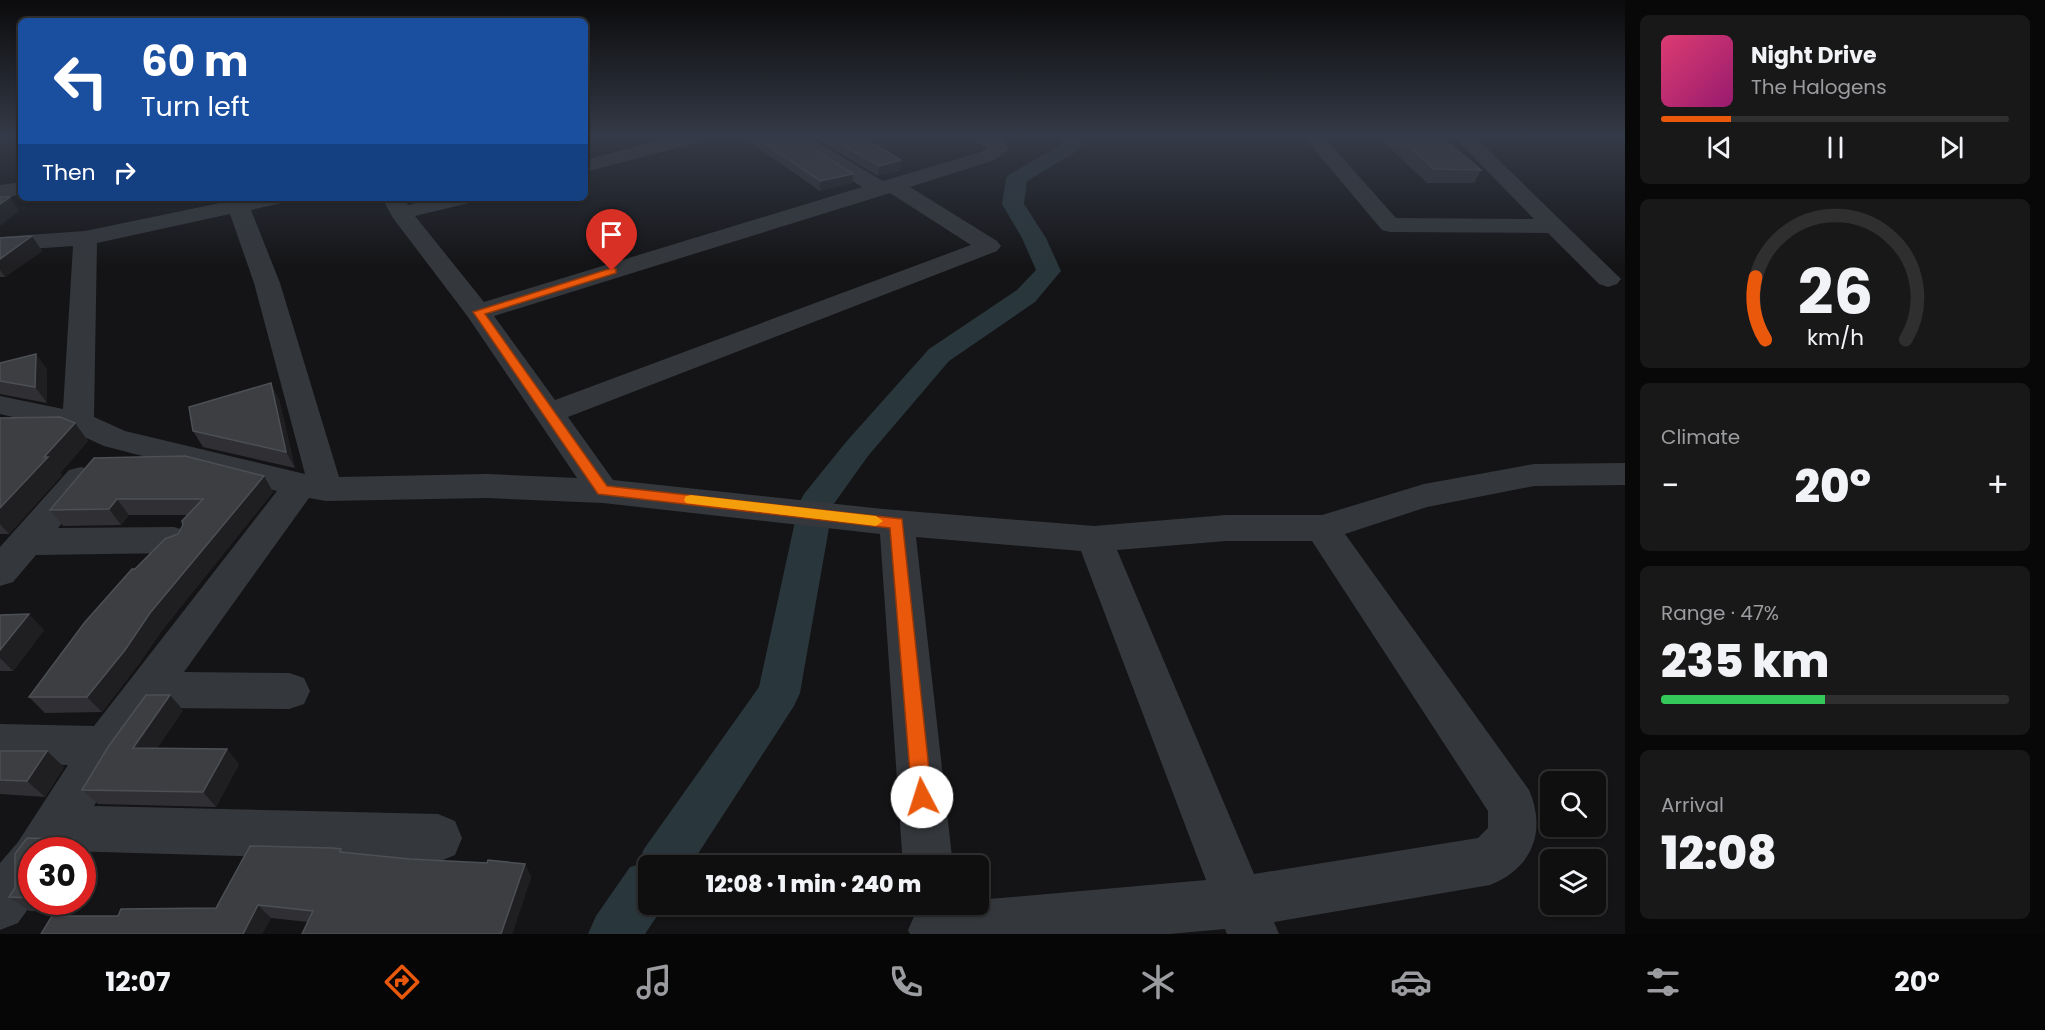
<!DOCTYPE html>
<meta charset="utf-8">
<style>
:root{--surface:#0f0f10;--page:#181819;--text:#f1f3f6;--muted:#9b9c9f;--line:#2f2f30;--accent:#ea580c}
body{margin:0;font-family:Poppins,sans-serif;background:var(--page);color:var(--text);height:100vh;display:flex;flex-direction:column;font-size:22px;white-space:nowrap}
*{box-sizing:border-box;margin:0}
p{font-size:20px;color:var(--muted)}
.icon{flex:none;width:33px;height:33px;fill:none;stroke:currentColor;stroke-width:2;stroke-linecap:round;stroke-linejoin:round}
.map{position:relative;flex:1;overflow:hidden}
.details{display:flex;flex-direction:column;gap:15px;padding:15px;background:#080809;width:420px}
.details>*{flex:none}
.guide{position:absolute;left:18px;top:18px;width:570px;height:183px;border-radius:9px;box-shadow:0 2px 4px #0004,0 0 0 2px var(--line);background:#1a4fa0;color:#fff;overflow:hidden}
.tools{position:absolute;left:1540px;top:771px;display:grid;gap:12px}
.tools a{display:grid;place-items:center;width:66px;height:66px;border-radius:9px;background:var(--surface);box-shadow:0 2px 4px #0004,0 0 0 2px var(--line);font-size:30px}
.speed{position:absolute;left:18px;top:837px;display:flex;gap:12px;font-size:30px;font-weight:700;text-align:center}
.speed>*{display:grid;place-content:center;width:78px;height:78px;border-radius:50%;background:var(--surface);box-shadow:0 2px 4px #0004,0 0 0 2px var(--line);line-height:1}
.speed .limit{border:9px solid #d22;background:#fff;color:#111}
.pin{position:absolute;display:grid;place-items:center;width:51px;height:51px;color:#fff;margin:-62px -26px;border-radius:50% 50% 50% 0;rotate:-45deg;box-shadow:0 0 6px #0007}
.pin .icon{rotate:45deg}
.me{position:absolute;width:66px;margin:-33px;rotate:355deg;stroke-linejoin:round;filter:drop-shadow(0 0 4px #0008)}
.turn{display:flex;align-items:center;gap:21px;height:126px;padding:0 24px;font-size:27px}
.turn .icon{width:78px;height:78px;stroke-width:2.5}
.turn b{display:block;font-size:42px;line-height:51px}
.then{display:flex;align-items:center;height:57px;padding:0 24px;background:#0003;gap:12px;font-size:22px}
.big{font-size:45px;font-weight:800;line-height:1.1}
.details .widget{flex:1;display:flex;flex-direction:column;justify-content:center;gap:9px;min-width:0;padding:0 21px;border-radius:9px;background:var(--page)}
.details .dial{align-items:center;gap:0}
.dial svg{height:156px;overflow:visible;fill:none;stroke:var(--line);stroke-width:7;stroke-linecap:round;text-anchor:middle}
.dial text{fill:var(--text);stroke:none}
.song{display:flex;align-items:center;gap:18px}
.cover{width:72px;height:72px;border-radius:9px;background:linear-gradient(135deg,hsl(340 70% 55%),hsl(320 70% 35%))}
.played{height:6px;border-radius:3px;background:linear-gradient(90deg,var(--accent) 20%,var(--line) 20%)}
.keys{display:flex;justify-content:space-around;direction:ltr}
.heat{display:flex;justify-content:space-between;align-items:center;font-size:33px;direction:ltr}
.charge{height:9px;border-radius:4px;background:linear-gradient(90deg,#34c759 47%,var(--line) 0)}
.trip{position:absolute;left:638px;top:855px;width:351px;height:60px;border-radius:9px;background:var(--surface);box-shadow:0 2px 4px #0004,0 0 0 2px var(--line);font-weight:800;line-height:60px;text-align:center}
.tabs{display:flex;height:96px;justify-content:space-around;align-items:center;background:#060606;color:var(--muted)}
.tabs .icon{width:42px;height:42px}
.tabs .on{color:var(--accent)}
.tabs b{font-size:27px;color:var(--text)}
main{display:flex;flex:1;min-height:0}
.map>svg:first-child{display:block}
.lines{fill:none;stroke-linecap:round;stroke-linejoin:round}
.canal{fill:#29363b;fill-rule:evenodd}
.minor{fill:#34373b;fill-rule:evenodd}
.wall{fill:#303034}
.shaded-wall{fill:#1f1f22}
.building{fill:#3c3e42;stroke:#4c4f54;stroke-width:1.5}
.route{fill:#ea580c;stroke:#983908;stroke-width:1.5}
.slow{fill:#f59e0b}
</style>
<main>
<div class="map">
<svg width="1625" height="934" viewBox="0 0 1625 934">
<rect width="100%" height="100%" fill="#141416"/>
<g class="lines">
<polygon class="canal" points="1061,136 1081,136 1082,146 1079,150 1027,181 1024,204 1046,238 1061,271 1035,302 949,361 868,456 833,505 800,693 794,706 690,866 648,866 648,904 665,904 645,934 588,934 596,916 630,867 637,865 644,849 759,687 799,503 804,494 846,442 929,349 1017,290 1036,270 1022,238 1002,204 1006,178 1010,174 1062,144"/>
<g class="minor">
<polygon points="0,136 11,136 9,140 0,143"/>
<polygon points="676,136 709,136 707,140 585,172 585,160"/>
<path d="M784,136H807L883,181L981,152L988,147L972,140L970,136C988,136 997,132 1009,149L995,160L910,187L997,241L1001,246L997,251L568,417L613,480L883,509L1094,526L1226,515H1322L1424,484L1534,464L1625,463V485L1534,486L1427,507L1345,534L1529,790C1547,832 1532,868 1490,885L1274,922L1279,934H1227L1225,929L1169,934H910L908,930L916,912L933,904H978V900L1206,880L1081,551L916,537L953,866H903L880,534L603,503L487,498L326,501L309,498L184,672L289,673L304,678L310,691L304,704L289,709L158,708L121,760L94,806L438,814L455,821L462,838L455,855L438,862L32,850L33,902L18,923L0,930V863L18,842L68,765L0,764V724L94,726L277,491L104,446L69,430L0,414V396L63,409L73,246L0,251V237L85,231L225,202L224,198H285L282,203L251,210L280,283L339,477L487,474L577,478L468,317L393,218L382,198H404L408,205L434,198H472L469,203L415,216L484,302L862,187ZM890,193L971,245L555,400L494,316ZM230,214L254,283L305,474L125,431L94,417L97,243ZM1226,541H1312L1488,811V828L1478,838L1254,874L1117,550Z"/>
<polygon points="1303,136 1323,136 1396,218 1534,219 1453,136 1474,136 1621,279 1617,284 1608,287 1599,284 1548,233 1390,232 1382,230"/>
<polygon points="21,182 21,194 0,199 0,185"/>
<polygon points="81,467 93,470 98,478 58,528 174,527 187,531 192,540 187,549 174,553 36,555 13,582 0,586 0,547 69,470"/>
</g>
</g>
<g class="wall">
<polygon points="743,136 794,136 852,183 820,191 744,138"/>
<polygon points="812,136 861,136 900,170 878,176"/>
<polygon points="1381,136 1440,136 1481,170 1474,183 1427,183 1380,139"/>
<polygon points="32,236 42,251 5,277 0,277 0,238"/>
<polygon points="0,363 47,369 47,403 0,394"/>
<polygon points="279,399 295,468 203,447 193,431"/>
<polygon points="0,418 75,423 88,441 60,473 62,475 9,534 0,534"/>
<polygon points="264,476 273,492 163,629 138,665 102,712 45,713 29,697 135,569 178,534 188,515 129,515 121,525 63,526 50,510"/>
<polygon points="0,615 44,630 13,671 0,671"/>
<polygon points="183,710 157,748 239,764 216,807 98,804 82,790"/>
<polygon points="0,751 64,767 45,797 0,794"/>
<polygon points="27,838 74,839 92,854 82,869 82,850 32,850 32,902 61,902 55,912 29,911 9,897 15,888 15,854"/>
<polygon points="343,852 410,859 487,863 525,864 531,877 512,934 302,934 308,922 271,918 262,934 41,934 118,916 216,908"/>
</g>
<g class="shaded-wall">
<polygon points="901,160 900,170 878,176 879,166"/>
<polygon points="853,174 852,183 820,191 820,181"/>
<polygon points="10,197 19,211 0,226 0,204"/>
<polygon points="32,236 42,251 5,277 0,270 0,259"/>
<polygon points="36,354 47,369 47,403 35,387"/>
<polygon points="271,383 279,399 295,468 286,452"/>
<polygon points="75,423 88,441 60,473 62,475 9,534 0,524 0,508"/>
<polygon points="264,476 273,492 163,629 138,665 102,712 87,697 150,613"/>
<polygon points="117,499 129,515 121,525 109,509"/>
<polygon points="29,614 44,630 13,671 0,658 0,650"/>
<polygon points="170,695 183,710 147,762 133,748"/>
<polygon points="227,749 239,764 216,807 203,792"/>
<polygon points="47,751 64,767 45,797 27,781"/>
<polygon points="74,839 92,854 82,869 82,850 67,850"/>
<polygon points="525,864 531,877 512,934 501,934"/>
<polygon points="40,902 61,902 55,912"/>
<polygon points="258,905 271,918 262,934 243,934"/>
</g>
<g class="building">
<polygon points="754,136 794,136 853,174 820,181"/>
<polygon points="827,136 861,136 901,160 879,166"/>
<polygon points="1397,136 1440,136 1481,170 1434,169"/>
<polygon points="0,197 10,197 0,204"/>
<polygon points="32,236 0,259 0,238"/>
<polygon points="36,354 35,387 0,381 0,363"/>
<polygon points="271,383 286,452 193,431 189,407"/>
<polygon points="60,417 75,423 44,457 48,457 0,508 0,418"/>
<polygon points="185,456 264,476 150,613 125,650 87,697 29,697 85,622 132,569 135,569 165,539 178,534 183,525 182,521 203,499 117,499 109,509 50,510 94,458"/>
<polygon points="29,614 0,650 0,615"/>
<polygon points="146,695 170,695 133,748 227,749 203,792 82,790 108,747"/>
<polygon points="0,751 47,751 27,781 0,780"/>
<polygon points="27,838 74,839 67,850 32,850 32,898 9,897 15,888 15,854"/>
<polygon points="250,846 333,848 341,849 340,852 410,859 487,863 488,860 525,864 501,934 302,934 313,911 258,905 243,934 41,934 52,916 118,916 121,909 216,908"/>
</g>
<linearGradient id="sky" x2="0" y2="1"><stop stop-color="#0b0b0c"/><stop offset="0.51" stop-color="#343a47"/><stop offset="1" stop-color="#343a47" stop-opacity="0"/></linearGradient>
<rect width="1625" height="267" fill="url(#sky)"/>
<polygon class="route" points="612,268 616,269 616,273 485,314 607,486 902,519 932,797 929,803 922,806 915,803 912,797 890,528 598,494 473,312"/>
<polygon class="slow" points="691,495 876,516 883,521 876,526 686,503 684,500 686,496"/>
</svg>
<div class="tools">
<a><svg class="icon" aria-label="search" viewBox="0 0 24 24"><circle cx="10" cy="10" r="6"/><path d="M15 15l6 6"/></svg></a>
<a><svg class="icon" aria-label="layers" viewBox="0 0 24 24"><path d="M12 4l9 5-9 5-9-5zM3 14l9 5 9-5"/></svg></a>
</div>
<div class="speed"><div class="limit">30</div></div>
<div class="pin" style="left:612px;top:271px;background:#d93025"><svg class="icon" aria-label="arrive" viewBox="0 0 24 24"><path d="M6 21V4h12l-3 4 3 4H6"/></svg></div>
<svg class="me" style="left:922px;top:797px" viewBox="-20 -20 40 40"><circle r="19" fill="#fff"/><path d="M0-13L10 11 0 6-10 11z" fill="#ea580c"/></svg>
<div class="trip">12:08 · 1 min · 240 m</div>
<div class="guide">
<div class="turn"><svg class="icon" aria-label="left" viewBox="0 0 24 24"><path d="M17 20v-9H6M10 6l-5 5 5 5"/></svg><div><b>60 m</b>Turn left</div></div>
<div class="then">Then<svg class="icon" aria-label="right" viewBox="0 0 24 24"><path d="M7 20v-9h11M14 6l5 5-5 5"/></svg></div>
</div>
</div>
<section class="details">
<div class="widget">
<div class="song"><i class="cover"></i><div><b>Night Drive</b><p>The Halogens</p></div></div>
<div class="played"></div>
<div class="keys"><svg class="icon" aria-label="previous" viewBox="0 0 24 24"><path d="M18 5L8 12l10 7zM5 5v14"/></svg><svg class="icon" aria-label="pause" viewBox="0 0 24 24"><path d="M8 5v14M16 5v14"/></svg><svg class="icon" aria-label="next" viewBox="0 0 24 24"><path d="M6 5l10 7-10 7zM19 5v14"/></svg></div>
</div>
<div class="widget dial"><svg viewBox="0 0 100 80">
<path d="M14 69A42 42 0 1 1 86 69"/>
<path d="M14 69A42 42 0 0 1 9 37" stroke="#ea580c"/>
<text x="50" y="56" font-size="32" font-weight="700">26</text>
<text x="50" y="72" font-size="11">km/h</text>
</svg></div>
<div class="widget"><p>Climate</p>
<div class="heat"><a>−</a><b class="big">20°</b><a>+</a></div>
</div>
<div class="widget"><p>Range · 47%</p><b class="big">235 km</b><div class="charge"></div></div>
<div class="widget"><p>Arrival</p><b class="big">12:08</b></div>
</section>
</main>
<nav class="tabs">
<b>12:07</b>
<svg class="icon on" aria-label="directions" viewBox="0 0 24 24"><path d="M12 3l9 9-9 9-9-9zM9 14v-3h6M13 9l2 2-2 2"/></svg>
<svg class="icon" aria-label="music" viewBox="0 0 24 24"><path d="M9 18V5l10-2v13"/><circle cx="6" cy="18" r="3"/><circle cx="16" cy="16" r="3"/></svg>
<svg class="icon" aria-label="phone" viewBox="0 0 24 24"><path d="M5 4h4l2 5-3 2q2 4 5 5l2-3 5 2v4C11 20 4 13 5 4z"/></svg>
<svg class="icon" aria-label="climate" viewBox="0 0 24 24"><path d="M12 3v18M4 7l16 10M4 17L20 7"/></svg>
<svg class="icon" aria-label="car" viewBox="0 0 24 24"><path d="M5 17H2v-5l4-1 3-4h7l3 4 3 1v5h-3M9 17h6M6 11h13"/><circle cx="7" cy="17" r="2"/><circle cx="17" cy="17" r="2"/></svg>
<svg class="icon" aria-label="filters" viewBox="0 0 24 24"><path d="M4 7h16M4 17h16"/><circle cx="9" cy="7" r="2"/><circle cx="15" cy="17" r="2"/></svg>
<b>20°</b>
</nav>
